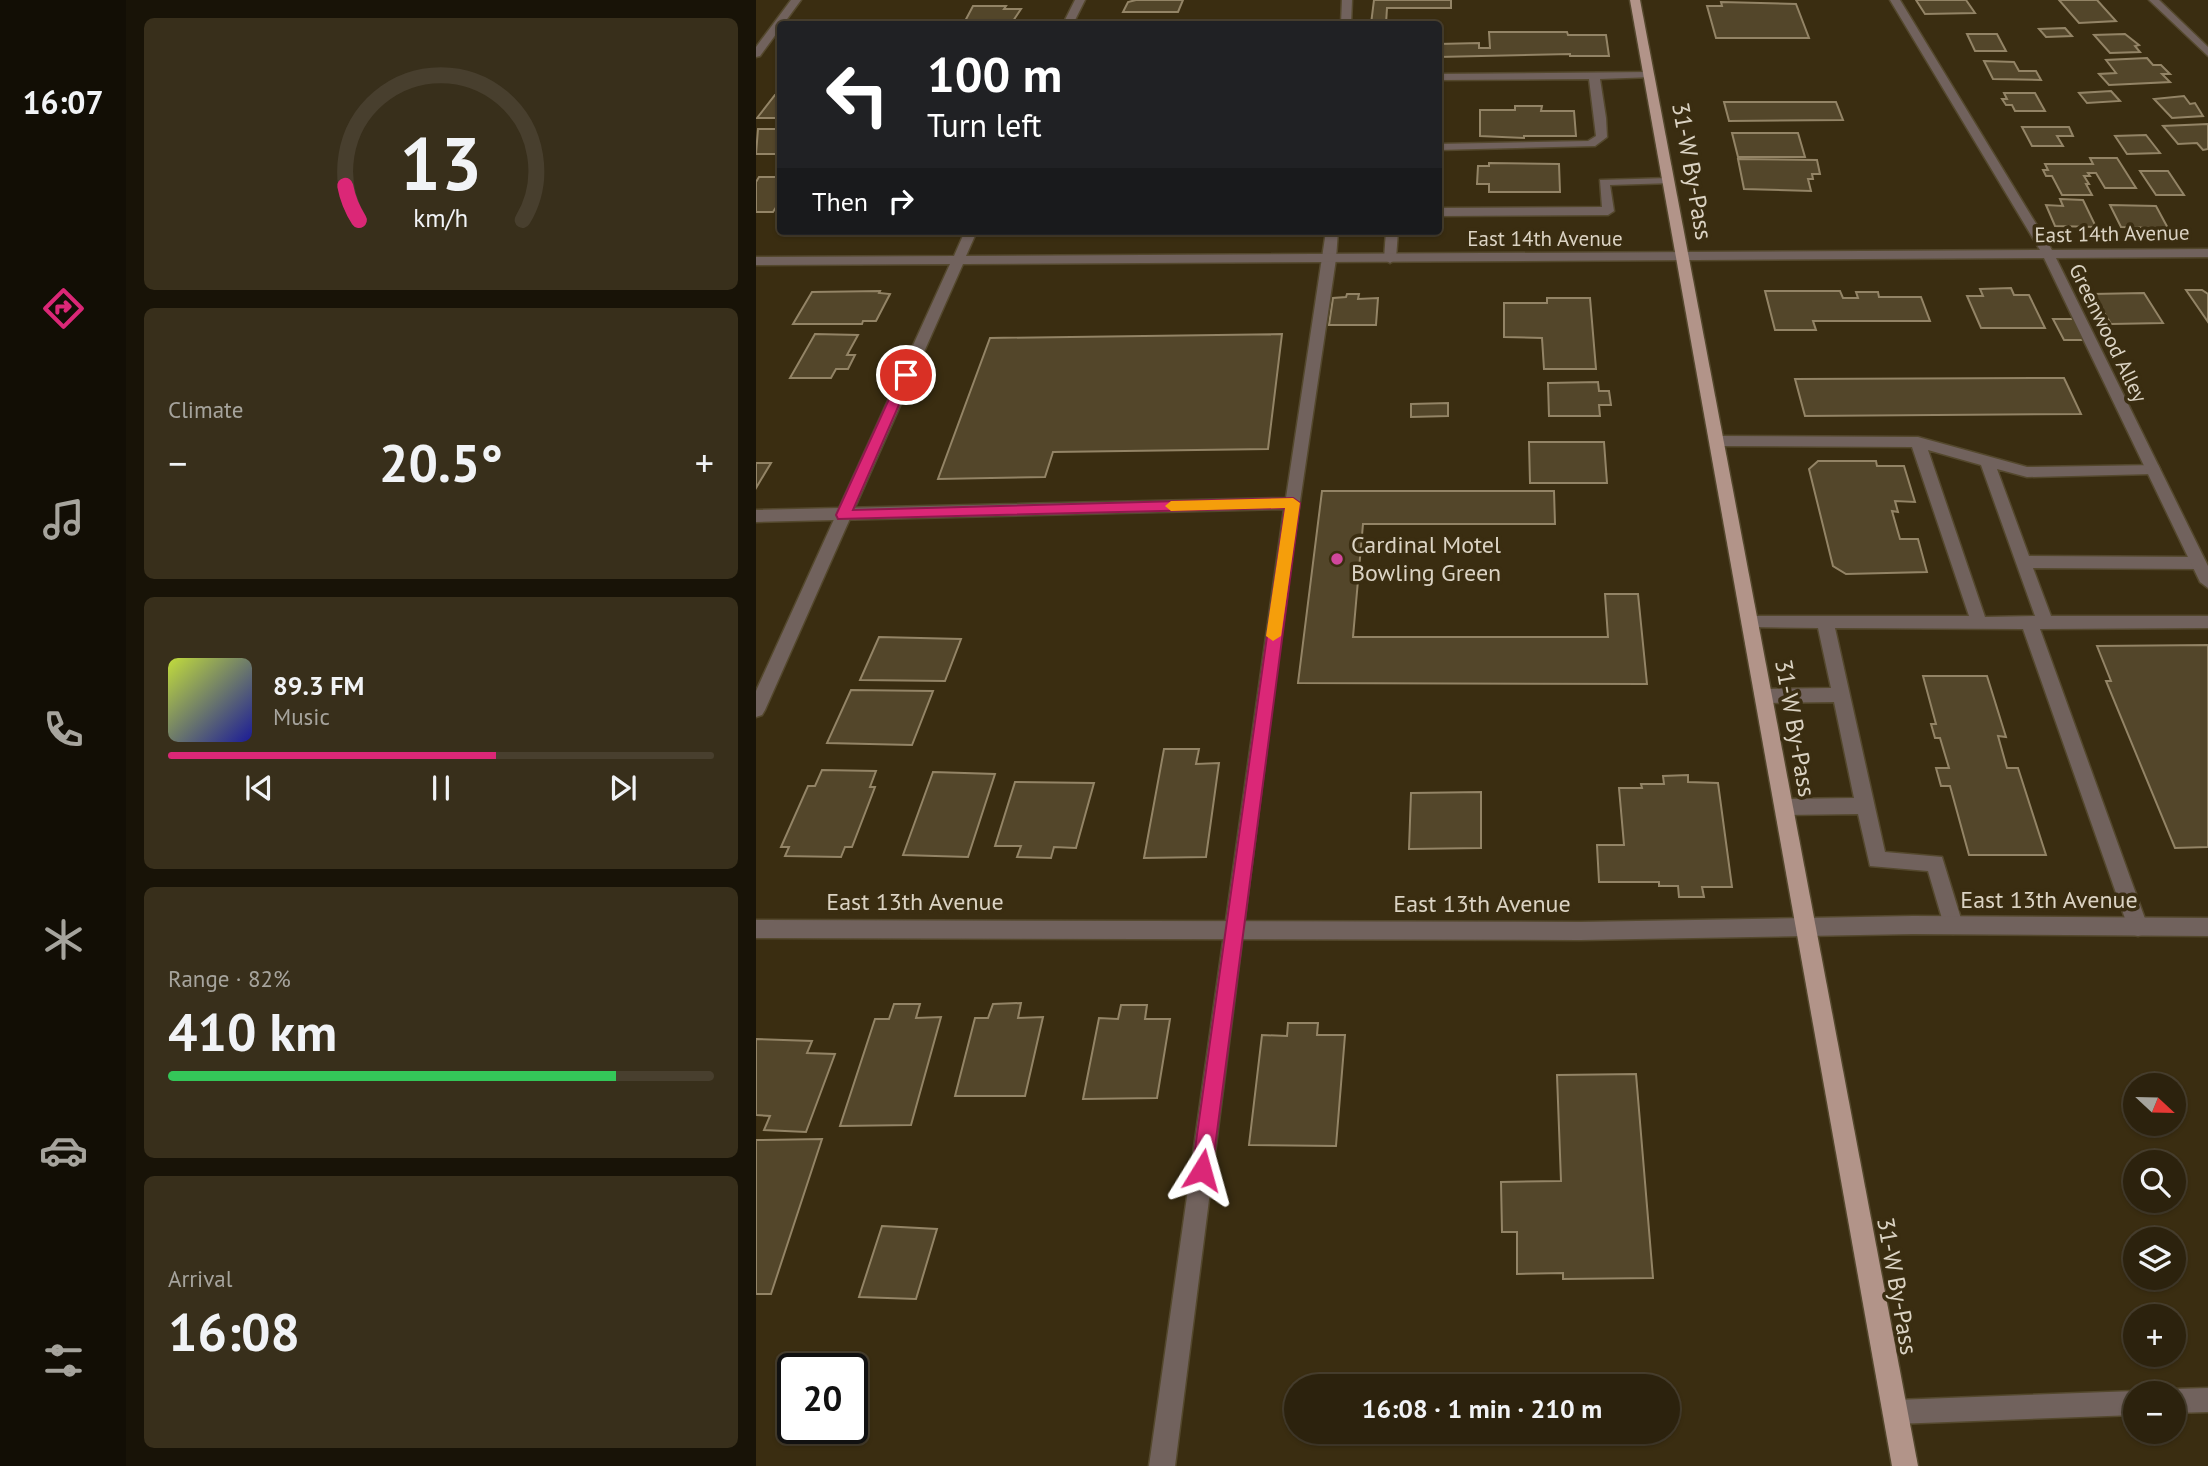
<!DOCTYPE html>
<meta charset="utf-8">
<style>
:root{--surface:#2c220d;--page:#382f1b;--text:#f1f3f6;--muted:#a6a49d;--line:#483f2e;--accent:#db2777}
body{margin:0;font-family:"PT Sans",sans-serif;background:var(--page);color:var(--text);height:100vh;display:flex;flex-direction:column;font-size:26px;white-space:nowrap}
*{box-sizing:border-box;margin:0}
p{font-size:23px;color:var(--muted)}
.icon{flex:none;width:38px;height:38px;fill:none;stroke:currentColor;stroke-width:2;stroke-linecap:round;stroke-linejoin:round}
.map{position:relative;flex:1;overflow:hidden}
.side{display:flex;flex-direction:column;gap:18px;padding:18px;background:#181307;width:630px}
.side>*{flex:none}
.guide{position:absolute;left:21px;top:21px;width:665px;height:214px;border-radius:7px;box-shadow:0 2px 5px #0004,0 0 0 2px var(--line);background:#202124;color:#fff;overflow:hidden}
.needle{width:46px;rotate:112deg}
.controls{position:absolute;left:1367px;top:1073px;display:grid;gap:14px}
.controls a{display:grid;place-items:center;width:63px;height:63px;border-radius:50%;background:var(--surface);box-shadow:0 2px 5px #0004,0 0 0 2px var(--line);font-size:35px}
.speed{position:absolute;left:21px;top:1353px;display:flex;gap:14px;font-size:35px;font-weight:700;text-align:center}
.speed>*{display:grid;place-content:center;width:91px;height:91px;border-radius:50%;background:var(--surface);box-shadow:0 2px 5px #0004,0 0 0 2px var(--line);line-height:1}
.speed .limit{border:4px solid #111;border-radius:10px;background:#fff;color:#111}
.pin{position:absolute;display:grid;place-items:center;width:60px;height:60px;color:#fff;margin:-30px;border:4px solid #fff;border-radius:50%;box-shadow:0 2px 7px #0007}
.me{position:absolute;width:77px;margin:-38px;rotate:8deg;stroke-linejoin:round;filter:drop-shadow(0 0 5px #0008)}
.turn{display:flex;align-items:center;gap:24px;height:147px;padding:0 35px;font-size:32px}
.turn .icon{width:91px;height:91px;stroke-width:2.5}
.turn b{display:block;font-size:49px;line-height:60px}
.then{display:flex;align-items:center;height:66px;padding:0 35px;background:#0003;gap:14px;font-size:26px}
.big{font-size:52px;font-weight:600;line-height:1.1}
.side .widget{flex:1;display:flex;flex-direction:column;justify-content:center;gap:10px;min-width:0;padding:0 24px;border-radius:10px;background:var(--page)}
.side .dial{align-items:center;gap:0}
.dial svg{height:182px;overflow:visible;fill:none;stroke:var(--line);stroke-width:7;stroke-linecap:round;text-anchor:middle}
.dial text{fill:var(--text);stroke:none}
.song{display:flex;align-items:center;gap:21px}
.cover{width:84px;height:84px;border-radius:10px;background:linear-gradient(135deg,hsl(70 70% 55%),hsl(240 70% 35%))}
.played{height:7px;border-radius:4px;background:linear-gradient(90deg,var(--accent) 60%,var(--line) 60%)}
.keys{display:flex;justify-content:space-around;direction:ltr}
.heat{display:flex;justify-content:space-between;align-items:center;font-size:38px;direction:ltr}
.charge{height:10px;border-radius:5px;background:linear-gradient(90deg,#34c759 82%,var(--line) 0)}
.trip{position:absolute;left:528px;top:1374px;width:396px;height:70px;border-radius:35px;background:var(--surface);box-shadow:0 2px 5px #0004,0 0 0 2px var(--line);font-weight:600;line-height:70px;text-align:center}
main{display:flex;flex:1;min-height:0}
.dock{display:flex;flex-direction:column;width:126px;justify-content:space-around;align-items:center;background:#120e05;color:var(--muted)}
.dock .icon{width:49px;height:49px}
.dock .current{color:var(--accent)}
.dock b{font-size:32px;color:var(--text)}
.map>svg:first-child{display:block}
.building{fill:#53462a;stroke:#938466;stroke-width:2}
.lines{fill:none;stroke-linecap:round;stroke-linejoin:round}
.lane-casing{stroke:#54482d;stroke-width:3}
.street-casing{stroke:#54482d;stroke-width:3}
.primary-casing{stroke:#54482d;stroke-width:3}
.lane{fill:#71625d;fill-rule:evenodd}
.street{fill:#71625d;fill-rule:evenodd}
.primary{fill:#b29489;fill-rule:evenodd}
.route{fill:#db2777;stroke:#8e194d;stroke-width:2}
.slow{fill:#f59e0b}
.hotel-dot{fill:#d1479c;stroke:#3a2d11;stroke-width:2.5}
.labels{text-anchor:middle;stroke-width:7;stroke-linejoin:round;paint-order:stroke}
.far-street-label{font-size:21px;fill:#dbd3c3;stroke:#3a2d11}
.street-label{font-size:24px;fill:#dbd3c3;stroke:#3a2d11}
.poi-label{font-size:24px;fill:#dbd3c3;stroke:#3a2d11;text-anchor:start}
</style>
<main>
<nav class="dock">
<b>16:07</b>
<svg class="icon current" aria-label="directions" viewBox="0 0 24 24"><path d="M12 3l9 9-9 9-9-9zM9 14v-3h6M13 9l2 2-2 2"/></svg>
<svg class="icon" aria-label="music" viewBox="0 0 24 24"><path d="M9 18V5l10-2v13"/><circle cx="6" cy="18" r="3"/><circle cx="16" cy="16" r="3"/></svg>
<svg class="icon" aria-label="phone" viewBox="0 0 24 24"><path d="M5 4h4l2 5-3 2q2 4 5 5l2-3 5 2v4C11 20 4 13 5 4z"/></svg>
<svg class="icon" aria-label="climate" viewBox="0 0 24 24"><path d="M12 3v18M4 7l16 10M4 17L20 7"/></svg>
<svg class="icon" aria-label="car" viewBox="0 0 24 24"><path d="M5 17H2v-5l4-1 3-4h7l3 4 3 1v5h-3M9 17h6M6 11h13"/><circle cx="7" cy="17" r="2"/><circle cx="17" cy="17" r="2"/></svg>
<svg class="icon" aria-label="filters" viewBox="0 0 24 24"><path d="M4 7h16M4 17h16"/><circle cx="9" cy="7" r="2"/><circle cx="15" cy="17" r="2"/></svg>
</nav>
<section class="side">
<div class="widget dial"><svg viewBox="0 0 100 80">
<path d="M14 69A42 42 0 1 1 86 69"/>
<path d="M14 69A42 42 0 0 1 8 54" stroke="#db2777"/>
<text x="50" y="56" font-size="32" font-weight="700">13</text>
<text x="50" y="72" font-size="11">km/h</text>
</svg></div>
<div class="widget"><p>Climate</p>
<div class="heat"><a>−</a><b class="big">20.5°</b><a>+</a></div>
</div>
<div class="widget">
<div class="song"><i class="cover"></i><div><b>89.3 FM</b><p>Music</p></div></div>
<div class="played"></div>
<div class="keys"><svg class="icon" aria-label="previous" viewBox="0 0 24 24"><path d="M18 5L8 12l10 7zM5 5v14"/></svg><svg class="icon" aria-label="pause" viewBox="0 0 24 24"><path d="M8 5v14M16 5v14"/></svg><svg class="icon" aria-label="next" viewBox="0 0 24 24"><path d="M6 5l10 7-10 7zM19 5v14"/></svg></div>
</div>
<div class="widget"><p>Range · 82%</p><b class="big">410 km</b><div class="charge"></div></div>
<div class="widget"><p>Arrival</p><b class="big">16:08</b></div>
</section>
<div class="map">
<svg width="1452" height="1466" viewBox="0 0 1452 1466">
<rect width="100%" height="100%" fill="#3a2d11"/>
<g class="building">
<polygon points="380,0 427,0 422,12 367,12 372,2"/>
<polygon points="618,0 695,0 695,8 631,8 630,24 615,24"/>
<polygon points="1160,0 1210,0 1219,13 1169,14"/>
<polygon points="1303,0 1341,0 1360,21 1323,23"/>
<polygon points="965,2 1040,4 1053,38 960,38 951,6 966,6"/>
<polygon points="217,6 250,6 248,9 265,9 255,24 208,23"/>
<polygon points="1309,28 1316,36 1290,37 1283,29"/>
<polygon points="733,32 811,32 812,35 850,35 853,56 814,56 814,54 682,57 682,44 723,43 723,48 734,48"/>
<polygon points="1211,34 1241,34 1250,51 1219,51"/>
<polygon points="1369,34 1383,45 1379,46 1384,52 1354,53 1338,35"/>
<polygon points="1391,58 1397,65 1405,65 1414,74 1406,74 1414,82 1353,85 1343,74 1360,73 1350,60"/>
<polygon points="1228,61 1258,62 1263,71 1280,71 1285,80 1237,79"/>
<polygon points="1355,91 1364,101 1331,103 1323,93"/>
<polygon points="1248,93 1279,93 1289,111 1259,111 1256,105 1250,105 1246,99 1251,99"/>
<polygon points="24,94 24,118 1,118 19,95"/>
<polygon points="1428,96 1434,104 1439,103 1447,116 1416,118 1398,99"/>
<polygon points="968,102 1080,102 1087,120 973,121"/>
<polygon points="759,106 786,106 785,111 818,111 820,136 768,136 768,138 724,136 724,110 759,110"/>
<polygon points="1452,124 1452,149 1447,150 1441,143 1422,144 1407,126"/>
<polygon points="1266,127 1313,127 1317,136 1301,136 1307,146 1276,146"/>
<polygon points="2,129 24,129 24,154 0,154"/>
<polygon points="976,133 1042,133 1049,157 982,157"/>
<polygon points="1390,135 1404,153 1371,154 1359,136"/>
<polygon points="1334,158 1361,158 1380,188 1349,188 1340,173 1332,173 1334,176 1328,176 1333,184 1330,184 1336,195 1306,195 1296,176 1290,176 1287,170 1292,170 1289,164 1337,164"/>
<polygon points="982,159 1061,160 1064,174 1056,174 1057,179 1052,179 1055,191 988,189"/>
<polygon points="733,163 803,164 804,192 733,192 733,184 721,184 722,166 733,166"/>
<polygon points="1384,171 1412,171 1428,195 1400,195"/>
<polygon points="3,177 24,177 24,201 17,212 0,212 0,182"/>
<polygon points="1304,199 1327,200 1340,227 1299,226 1290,205 1307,206"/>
<polygon points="1354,205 1400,206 1414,232 1402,232 1400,228 1365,227"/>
<polygon points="1255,288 1258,295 1273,295 1289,328 1225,328 1211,296 1227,296 1224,289"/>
<polygon points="1430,290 1446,290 1452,294 1452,322"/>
<polygon points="124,291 123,293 134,294 120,321 107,321 106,324 37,324 56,292"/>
<polygon points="1009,291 1084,291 1087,298 1102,298 1100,292 1122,292 1123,297 1165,297 1174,321 1057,321 1060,330 1019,330"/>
<polygon points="1388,293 1407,323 1355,324 1337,294"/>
<polygon points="591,294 603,294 602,299 622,298 620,325 573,325 577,298 590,297"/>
<polygon points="791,298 834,298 840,369 788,369 786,338 748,337 748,303 791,303"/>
<polygon points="1297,319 1320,319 1330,340 1308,340"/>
<polygon points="59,334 102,335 91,355 99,355 92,369 80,369 75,378 34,378"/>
<polygon points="526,334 512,449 297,452 289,477 182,479 234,338"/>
<polygon points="1308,378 1325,414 1049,416 1039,379"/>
<polygon points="842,382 843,391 853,391 855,405 843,405 844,416 793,416 792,383"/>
<polygon points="692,403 692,416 655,417 655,404"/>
<polygon points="773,442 848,442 851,483 774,483"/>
<polygon points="1062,461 1120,461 1121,466 1148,466 1159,502 1139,501 1142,512 1136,511 1144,539 1162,539 1171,572 1090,574 1077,566 1053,469"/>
<polygon points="0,463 15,463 0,488"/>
<polygon points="566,491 798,491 799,524 607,524 597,637 852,637 849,594 882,594 891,684 542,683"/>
<polygon points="123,637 205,639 189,681 104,680"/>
<polygon points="1452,645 1452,847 1419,848 1350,681 1355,681 1341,646"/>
<polygon points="1167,676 1231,676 1250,737 1242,736 1251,768 1262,768 1290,855 1213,855 1194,786 1185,786 1180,768 1193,768 1184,738 1179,738 1175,724 1180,724"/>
<polygon points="95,690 177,691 156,745 71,743"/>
<polygon points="408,749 443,749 440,764 463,763 450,857 388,858"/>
<polygon points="66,770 120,771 114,787 119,787 96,847 89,847 85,857 29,856 33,847 25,847 52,786 59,786"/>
<polygon points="177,772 239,774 212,857 147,855"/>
<polygon points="932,775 932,782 962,783 976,887 946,887 948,897 923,897 922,886 903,886 903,882 843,882 841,845 868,845 863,788 886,788 885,784 908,784 907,776"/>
<polygon points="259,782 338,783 320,848 298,847 295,858 261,857 265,846 239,846"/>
<polygon points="725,792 725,848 653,849 655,793"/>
<polygon points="265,1003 262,1018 287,1017 269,1096 199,1096 219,1018 232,1018 237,1004"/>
<polygon points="138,1004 164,1004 160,1018 185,1017 155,1125 84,1126 119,1019 133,1019"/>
<polygon points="365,1005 391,1005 389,1019 414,1019 401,1098 327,1099 343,1018 362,1019"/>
<polygon points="532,1023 562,1023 561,1035 589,1035 580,1146 493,1145 506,1035 531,1036"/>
<polygon points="0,1039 56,1041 51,1053 79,1054 50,1132 8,1130 14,1116 0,1115"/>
<polygon points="880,1074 897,1278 807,1279 807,1273 761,1274 761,1232 746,1232 745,1182 805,1181 801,1075"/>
<polygon points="66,1139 15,1294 0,1294 0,1140"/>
<polygon points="126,1226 181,1229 160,1299 103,1297"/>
</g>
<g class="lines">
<g class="lane-casing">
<g id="lane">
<polygon points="35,0 45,0 4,56 0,57 0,47"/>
<polygon points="586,0 596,0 595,24 585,24"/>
<polygon points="893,72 898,75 897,77 844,79 850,118 851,137 839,146 682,150 682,144 832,141 840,136 833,79 682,80 682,74"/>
<polygon points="913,178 917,179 917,183 854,185 858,211 852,215 682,216 682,208 846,207 844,180"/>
<polygon points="570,231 582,231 580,259 531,589 419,1466 393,1466 528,509 0,522 0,510 530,498"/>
<polygon points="630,231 642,231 640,259 634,263 628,259"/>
<path d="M961,436L1162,437L1271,467L1402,465L1404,469L1402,473L1397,474L1271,477L1241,469L1273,556L1442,557L1450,563L1442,569L1277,568L1295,616H1452V628L1284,629L1392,927L1389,934L1382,936L1375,934L1372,927L1267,629L1079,628L1129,852L1186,857L1207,925L1204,932L1197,934L1190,932L1172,871L1114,866L1102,814L1028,815L1022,813L1019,807L1022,801L1028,799L1098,798L1078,702L1008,703L1002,701L999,696L1002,691L1008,689L1075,688L1062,628L994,627L988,626L986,621L988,616H1213L1156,447L961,446L954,441ZM1172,450L1225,465L1279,616L1229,617Z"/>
<polygon points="1452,1388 1452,1412 1418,1413 1418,1393 1409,1393 1418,1389"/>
<polygon points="1379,1391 1385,1393 1379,1393 1379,1415 1139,1424 1130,1421 1127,1412 1130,1403 1139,1400"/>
</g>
</g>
<g class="street-casing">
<g id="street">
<polygon points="319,0 329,0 317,24 307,24"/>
<polygon points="1134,0 1144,0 1296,250 1452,249 1452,257 1300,258 1452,566 1452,588 1444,582 1288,258 207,264 9,710 6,715 0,717 0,691 194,264 0,265 0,257 198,256 209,231 221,231 210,256 1284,250"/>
<polygon points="1393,0 1403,0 1452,47 1452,56"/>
<polygon points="1157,916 1452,918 1452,936 1157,934 824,940 0,938 0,920 824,922"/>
</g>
</g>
<g class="primary-casing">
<polygon id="primary" points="874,0 884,0 1162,1466 1136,1466"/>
</g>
<use href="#lane" class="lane"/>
<use href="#street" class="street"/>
<use href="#primary" class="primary"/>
</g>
<polygon class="route" points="150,371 156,375 97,510 537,498 544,503 456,1170 453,1177 446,1180 439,1177 436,1170 529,508 82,519 80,515 144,375"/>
<polygon class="slow" points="537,498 544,503 525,636 517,641 510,636 529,508 415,511 409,506 415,501"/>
<circle class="hotel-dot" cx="581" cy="559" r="7"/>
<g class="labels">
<g class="far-street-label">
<text transform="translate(1356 234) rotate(-1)" y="7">East 14th Avenue</text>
<text x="789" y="246">East 14th Avenue</text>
<text transform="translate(1352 333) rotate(64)" y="7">Greenwood Alley</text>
</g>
<g class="street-label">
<text transform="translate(936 171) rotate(80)" y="8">31-W By-Pass</text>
<text transform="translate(1039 728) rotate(80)" y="8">31-W By-Pass</text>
<text x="1293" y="908">East 13th Avenue</text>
<text x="159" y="910">East 13th Avenue</text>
<text x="726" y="912">East 13th Avenue</text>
<text transform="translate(1141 1286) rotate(80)" y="8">31-W By-Pass</text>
</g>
<g class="poi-label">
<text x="595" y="553">Cardinal Motel<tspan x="595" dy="28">Bowling Green</tspan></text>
</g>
</g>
</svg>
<div class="controls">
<a><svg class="needle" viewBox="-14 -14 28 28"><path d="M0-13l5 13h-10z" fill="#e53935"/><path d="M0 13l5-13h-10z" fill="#a6a49d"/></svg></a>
<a><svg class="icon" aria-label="search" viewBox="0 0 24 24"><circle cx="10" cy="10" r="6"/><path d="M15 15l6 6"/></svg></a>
<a><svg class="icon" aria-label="layers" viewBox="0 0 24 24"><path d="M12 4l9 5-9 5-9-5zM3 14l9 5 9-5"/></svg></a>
<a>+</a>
<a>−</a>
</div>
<div class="speed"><div class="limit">20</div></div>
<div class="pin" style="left:150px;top:375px;background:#d93025"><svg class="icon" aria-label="arrive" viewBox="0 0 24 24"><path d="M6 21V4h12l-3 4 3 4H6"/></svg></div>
<svg class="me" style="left:446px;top:1170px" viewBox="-20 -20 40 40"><path d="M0-17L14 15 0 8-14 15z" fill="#db2777" stroke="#fff" stroke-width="4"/></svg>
<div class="trip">16:08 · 1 min · 210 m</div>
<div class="guide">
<div class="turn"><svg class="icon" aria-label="left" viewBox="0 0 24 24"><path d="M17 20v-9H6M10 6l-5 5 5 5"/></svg><div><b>100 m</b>Turn left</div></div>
<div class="then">Then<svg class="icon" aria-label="right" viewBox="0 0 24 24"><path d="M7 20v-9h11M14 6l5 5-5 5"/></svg></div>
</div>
</div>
</main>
